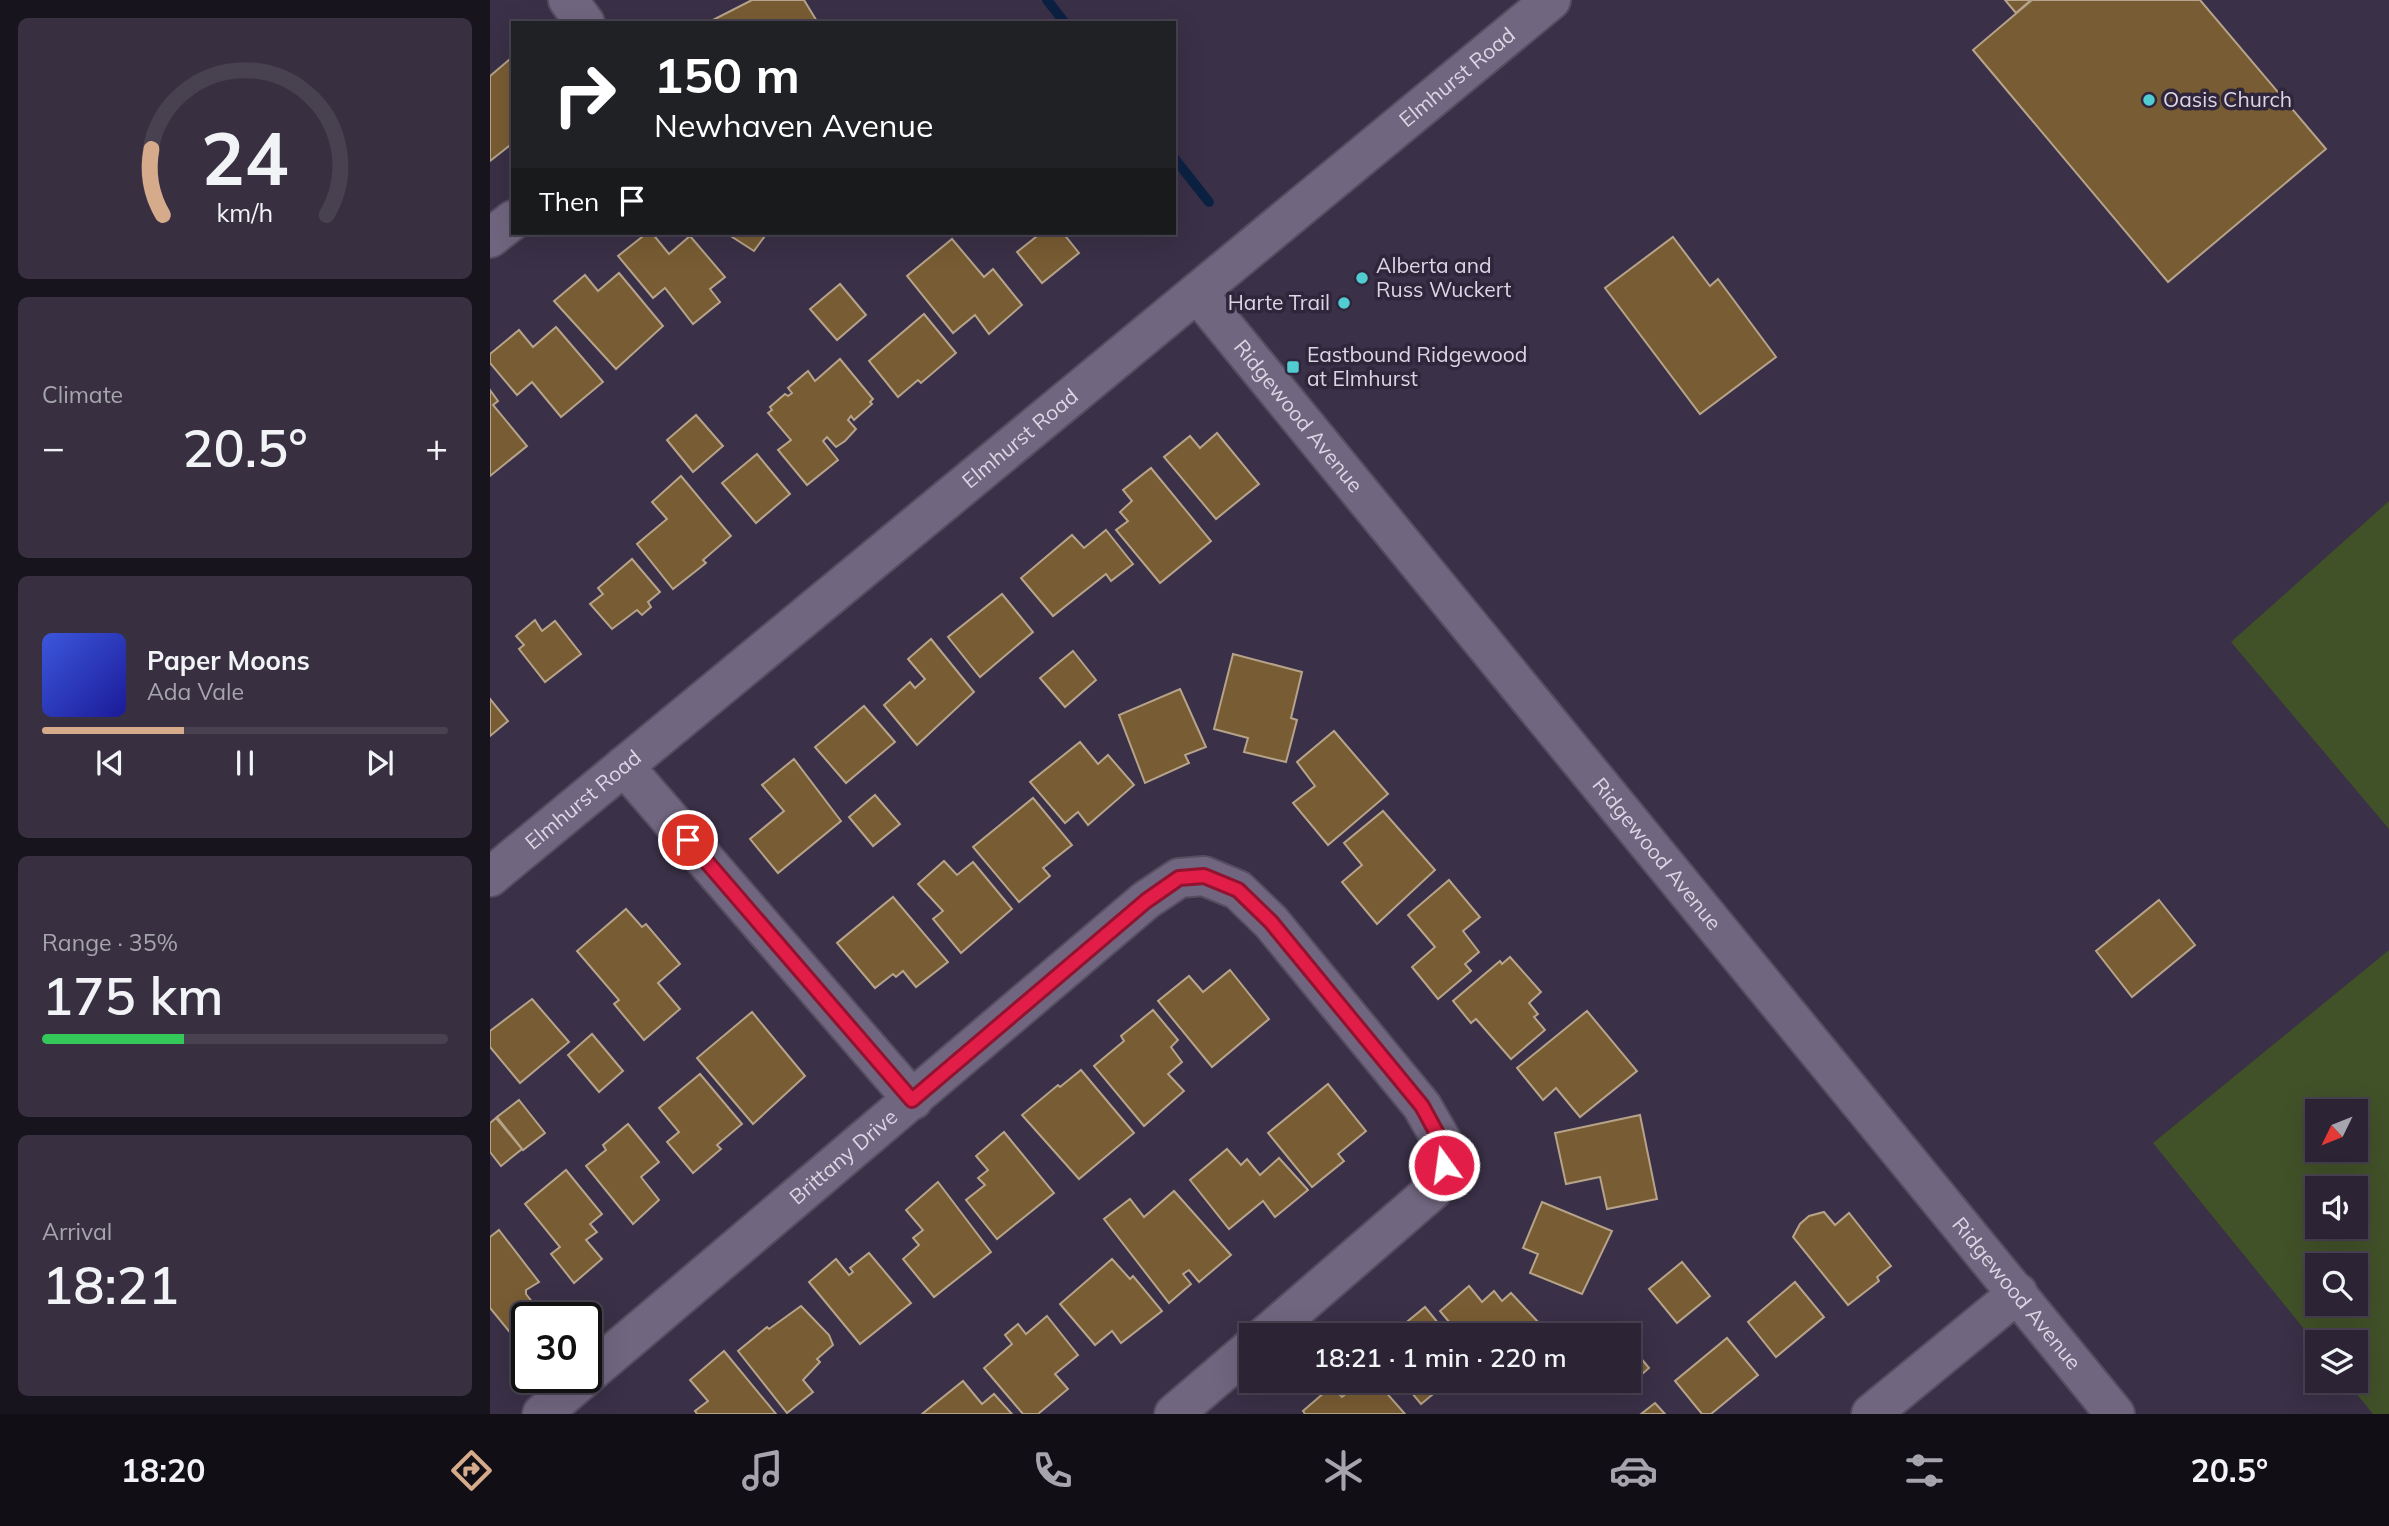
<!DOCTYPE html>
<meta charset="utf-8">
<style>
:root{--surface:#2c2435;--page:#383041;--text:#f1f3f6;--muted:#a6a4ad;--line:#484150;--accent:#d6ab8b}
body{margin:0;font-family:Mulish,sans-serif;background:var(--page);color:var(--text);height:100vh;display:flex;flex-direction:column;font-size:26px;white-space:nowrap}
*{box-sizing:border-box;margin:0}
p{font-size:23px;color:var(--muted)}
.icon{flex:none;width:38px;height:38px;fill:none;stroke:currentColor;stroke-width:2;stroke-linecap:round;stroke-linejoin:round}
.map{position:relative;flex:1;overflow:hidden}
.panel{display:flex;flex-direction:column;gap:18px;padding:18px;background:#18141d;width:490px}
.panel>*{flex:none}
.top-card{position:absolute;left:21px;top:21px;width:665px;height:214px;border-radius:0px;box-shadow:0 7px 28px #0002,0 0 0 2px var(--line);background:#202124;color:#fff;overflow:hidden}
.needle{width:46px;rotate:227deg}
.buttons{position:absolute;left:1815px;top:1099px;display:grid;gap:14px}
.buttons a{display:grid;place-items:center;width:63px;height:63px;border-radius:0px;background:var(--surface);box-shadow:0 7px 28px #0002,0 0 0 2px var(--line);font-size:35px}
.speed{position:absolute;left:21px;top:1302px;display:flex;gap:14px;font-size:35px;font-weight:700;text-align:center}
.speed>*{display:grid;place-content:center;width:91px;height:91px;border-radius:50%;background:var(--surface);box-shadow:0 7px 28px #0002,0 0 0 2px var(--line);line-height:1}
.speed .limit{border:4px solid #111;border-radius:10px;background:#fff;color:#111}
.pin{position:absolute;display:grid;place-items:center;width:60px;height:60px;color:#fff;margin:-30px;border:4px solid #fff;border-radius:50%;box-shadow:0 2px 7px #0007}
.me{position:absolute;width:77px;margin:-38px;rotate:346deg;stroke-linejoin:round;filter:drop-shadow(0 0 5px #0008)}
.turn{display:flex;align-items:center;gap:24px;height:147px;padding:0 28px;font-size:32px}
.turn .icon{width:91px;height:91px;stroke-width:2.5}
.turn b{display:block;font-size:49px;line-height:60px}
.then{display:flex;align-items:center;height:66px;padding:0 28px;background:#0003;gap:14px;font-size:26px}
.big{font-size:52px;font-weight:600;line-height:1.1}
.panel .widget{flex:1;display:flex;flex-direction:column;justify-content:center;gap:10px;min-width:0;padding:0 24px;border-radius:10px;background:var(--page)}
.panel .dial{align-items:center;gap:0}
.dial svg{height:182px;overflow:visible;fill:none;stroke:var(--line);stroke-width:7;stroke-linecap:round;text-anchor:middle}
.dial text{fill:var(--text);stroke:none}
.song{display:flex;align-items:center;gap:21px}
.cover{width:84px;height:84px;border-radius:10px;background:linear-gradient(135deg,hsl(230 70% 55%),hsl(240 70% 35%))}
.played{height:7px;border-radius:4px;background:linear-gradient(90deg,var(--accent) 35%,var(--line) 35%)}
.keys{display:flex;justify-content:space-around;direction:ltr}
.heat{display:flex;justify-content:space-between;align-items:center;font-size:38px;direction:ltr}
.charge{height:10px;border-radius:5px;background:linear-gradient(90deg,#34c759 35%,var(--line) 0)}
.trip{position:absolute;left:749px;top:1323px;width:402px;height:70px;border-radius:0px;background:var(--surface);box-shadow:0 7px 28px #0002,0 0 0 2px var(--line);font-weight:600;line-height:70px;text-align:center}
.menu{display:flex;height:112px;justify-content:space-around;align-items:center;background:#120e15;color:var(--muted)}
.menu .icon{width:49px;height:49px}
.menu .current{color:var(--accent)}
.menu b{font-size:32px;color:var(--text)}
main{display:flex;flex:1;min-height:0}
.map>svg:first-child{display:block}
.green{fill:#415128;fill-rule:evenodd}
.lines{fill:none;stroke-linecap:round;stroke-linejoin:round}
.stream{stroke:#0c2142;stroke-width:10}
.building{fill:#785c33;stroke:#b6a38a;stroke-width:2}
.minor-casing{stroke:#554d60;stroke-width:42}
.minor{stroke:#70667f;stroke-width:38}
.route-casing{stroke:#92132f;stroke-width:18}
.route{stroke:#e11d48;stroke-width:12}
.poi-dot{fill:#51ccd1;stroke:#30263c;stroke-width:2.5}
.labels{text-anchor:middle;stroke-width:7;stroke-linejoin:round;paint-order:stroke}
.street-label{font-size:21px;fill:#dbd5e4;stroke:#30263c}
.poi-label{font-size:21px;fill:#dbd5e4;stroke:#30263c;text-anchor:start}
</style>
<main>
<section class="panel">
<div class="widget dial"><svg viewBox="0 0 100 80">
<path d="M14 69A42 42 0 1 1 86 69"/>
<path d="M14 69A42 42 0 0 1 9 40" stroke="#d6ab8b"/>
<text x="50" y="56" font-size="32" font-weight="700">24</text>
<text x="50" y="72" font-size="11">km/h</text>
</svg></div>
<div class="widget"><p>Climate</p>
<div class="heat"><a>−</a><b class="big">20.5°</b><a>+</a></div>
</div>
<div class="widget">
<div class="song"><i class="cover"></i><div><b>Paper Moons</b><p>Ada Vale</p></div></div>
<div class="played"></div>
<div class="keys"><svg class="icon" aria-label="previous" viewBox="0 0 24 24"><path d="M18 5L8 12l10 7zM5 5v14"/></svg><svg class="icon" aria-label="pause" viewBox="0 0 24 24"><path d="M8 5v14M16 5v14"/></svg><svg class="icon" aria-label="next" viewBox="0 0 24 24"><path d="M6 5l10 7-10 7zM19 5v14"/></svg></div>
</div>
<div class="widget"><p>Range · 35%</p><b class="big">175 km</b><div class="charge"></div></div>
<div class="widget"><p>Arrival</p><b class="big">18:21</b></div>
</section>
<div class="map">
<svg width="1899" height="1414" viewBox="0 0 1899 1414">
<rect width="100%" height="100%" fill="#3a3047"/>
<g class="green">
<polygon points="1899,501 1899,829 1741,642"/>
<path d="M1899,950V1414H1883L1856,1381H1866V1342H1827V1345L1663,1143ZM1827,1111H1866V1150H1827ZM1827,1188H1866V1227H1827ZM1827,1265H1866V1304H1827Z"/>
</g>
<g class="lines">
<g class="stream">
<polyline points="557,0 575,23"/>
<polyline points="684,158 719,202"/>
</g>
</g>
<g class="building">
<polygon points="262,0 314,0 328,23 217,23"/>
<polygon points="1515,0 1541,0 1526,13"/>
<polygon points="1542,0 1710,0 1836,149 1678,282 1483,50"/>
<polygon points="20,59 23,62 23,143 0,161 0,76"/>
<polygon points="157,233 162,233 179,254 200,236 235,277 220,289 230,302 203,324 175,288 163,298 128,256"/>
<polygon points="236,233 277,233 264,251"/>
<polygon points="551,233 573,233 589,253 552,283 527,252"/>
<polygon points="1183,237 1220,286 1228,279 1286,357 1210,414 1115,288"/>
<polygon points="462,239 494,277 503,269 532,305 499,334 485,315 463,333 417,276"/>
<polygon points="129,273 173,326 126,369 64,301 95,275 108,291"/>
<polygon points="350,284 376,315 347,340 320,309"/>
<polygon points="434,314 466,353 431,383 428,380 408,397 379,361"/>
<polygon points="66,327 113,382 71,417 42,382 27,395 0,363 0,354 29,330 43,347"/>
<polygon points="350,359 383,399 380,402 382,404 364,420 361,416 358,420 366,429 355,441 346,447 337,437 333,441 348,460 317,485 288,450 301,440 278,413 282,410 280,407 295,394 298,396 302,393 298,388 318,371 325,381"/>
<polygon points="0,390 8,401 3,405 37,446 0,476"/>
<polygon points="206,415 233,446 203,472 177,440"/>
<polygon points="727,433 769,484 726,519 674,457 700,436 710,448"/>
<polygon points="267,454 300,494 266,523 232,483"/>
<polygon points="661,468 721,541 670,583 626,530 638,521 630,512 642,501 633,490"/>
<polygon points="191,476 241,536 213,560 216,563 183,589 147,544 177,519 162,502"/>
<polygon points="616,530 643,564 621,581 616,574 563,616 531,578 582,535 594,548"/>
<polygon points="142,559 170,592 158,602 161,607 152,615 147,610 122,629 100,604 113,594 108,588"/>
<polygon points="512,594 543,632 490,677 458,637"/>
<polygon points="45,620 52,631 65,621 91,654 55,682 29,649 34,645 26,636"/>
<polygon points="441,639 484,692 427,745 394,705 420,682 425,688 435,679 418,659"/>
<polygon points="583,651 606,680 575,707 550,678"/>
<polygon points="743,654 812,672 801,718 807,720 796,762 754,752 758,738 724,729"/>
<polygon points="690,689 716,747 695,755 699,763 655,783 629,715"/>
<polygon points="0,699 18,721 0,736"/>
<polygon points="374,706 405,742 356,783 325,747"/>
<polygon points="844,731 898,794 838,845 803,803 825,786 807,762"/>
<polygon points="590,742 608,764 618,755 644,785 598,825 588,812 575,823 540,782"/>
<polygon points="304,759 351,821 288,873 260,839 294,811 272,785"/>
<polygon points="385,795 410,824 383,846 359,817"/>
<polygon points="543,798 582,845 553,868 560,876 529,902 483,847"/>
<polygon points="893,811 945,870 887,924 852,882 872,865 854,843"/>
<polygon points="454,861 467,875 483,862 522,909 471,953 443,919 453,911 428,884"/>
<polygon points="959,880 990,917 973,931 989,952 975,964 981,971 948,999 922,967 945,947 918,915"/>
<polygon points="403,897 458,962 426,987 413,971 406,977 403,974 385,988 347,943"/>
<polygon points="1669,900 1705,945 1642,997 1606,951"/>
<polygon points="136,909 152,927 156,924 190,964 168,983 190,1009 154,1040 124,1004 129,1000 87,951"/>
<polygon points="1020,957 1051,992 1039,1003 1048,1014 1044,1017 1055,1030 1021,1059 986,1019 981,1023 963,1001 1010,961 1012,964"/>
<polygon points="740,970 779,1019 722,1067 668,1001 699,976 713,992"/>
<polygon points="42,999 79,1042 30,1083 0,1047 0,1031"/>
<polygon points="663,1010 688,1040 681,1047 692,1062 678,1074 694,1091 654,1126 604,1066 634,1041 631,1036"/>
<polygon points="1097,1011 1147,1071 1090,1117 1066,1088 1053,1100 1027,1068"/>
<polygon points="262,1012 315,1076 263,1124 207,1058"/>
<polygon points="102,1034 133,1071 109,1092 78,1055"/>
<polygon points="591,1070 644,1133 589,1179 532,1115 568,1085 570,1087"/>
<polygon points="210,1074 252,1124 227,1145 231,1149 203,1173 177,1142 189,1132 169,1108"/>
<polygon points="838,1084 876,1131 848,1154 854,1161 822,1187 778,1133"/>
<polygon points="29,1100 55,1133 33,1150 7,1117"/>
<polygon points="1150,1115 1167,1199 1117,1209 1110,1177 1076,1184 1065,1133"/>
<polygon points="6,1118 32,1149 11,1166 0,1152 0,1123"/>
<polygon points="138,1124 169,1162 151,1177 169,1200 143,1224 96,1166 116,1150 113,1145"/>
<polygon points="514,1132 564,1193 507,1239 476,1200 495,1185 488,1178 498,1170 486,1156"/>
<polygon points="737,1149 751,1165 757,1159 770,1175 789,1158 818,1190 785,1217 773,1201 739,1229 700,1180"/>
<polygon points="76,1170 112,1214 100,1224 107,1232 96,1240 112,1259 84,1283 61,1254 70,1247 35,1204"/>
<polygon points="448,1182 501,1252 444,1297 413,1259 429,1245 423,1238 433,1230 416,1210"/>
<polygon points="684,1191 741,1255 709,1282 699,1270 693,1274 701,1284 679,1303 614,1219 640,1199 654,1217"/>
<polygon points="1052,1202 1122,1231 1092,1294 1040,1273 1048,1254 1033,1248"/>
<polygon points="1334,1212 1345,1225 1359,1213 1401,1266 1387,1277 1389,1281 1358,1305 1303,1237 1310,1224 1319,1216"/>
<polygon points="9,1230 49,1282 36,1290 36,1294 50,1312 37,1318 23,1336 0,1308 0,1237"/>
<polygon points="379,1253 421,1303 370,1344 319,1282 346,1259 359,1275 363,1272 360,1268"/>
<polygon points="622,1259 640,1279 643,1276 672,1311 631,1343 622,1331 605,1345 570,1304"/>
<polygon points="1192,1262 1220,1296 1187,1323 1159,1289"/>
<polygon points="1305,1282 1334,1317 1286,1357 1258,1322"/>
<polygon points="979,1286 992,1302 1004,1291 1012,1301 1021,1293 1049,1323 1049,1330 1043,1335 970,1335 950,1311"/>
<polygon points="311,1306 339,1335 343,1345 327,1359 330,1362 313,1380 323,1392 297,1413 248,1351 277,1327 279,1329"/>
<polygon points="935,1307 958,1335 901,1335"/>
<polygon points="557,1316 588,1355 565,1374 578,1389 548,1414 533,1414 494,1368 522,1344 515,1335 528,1324 536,1334"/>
<polygon points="1237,1338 1268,1375 1221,1414 1212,1414 1185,1381"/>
<polygon points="1139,1344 1159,1368 1136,1388 1130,1381 1139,1381"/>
<polygon points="234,1351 286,1414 207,1414 205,1411 218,1401 200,1380"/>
<polygon points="473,1381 492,1404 504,1394 522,1414 432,1414"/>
<polygon points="872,1381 886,1381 915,1414 815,1414 813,1411 842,1386 852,1397"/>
<polygon points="912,1381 959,1381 931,1404"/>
<polygon points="1165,1403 1175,1414 1151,1414"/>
</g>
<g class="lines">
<g class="minor-casing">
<g id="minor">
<polyline points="78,0 95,23"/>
<polyline points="0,238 23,220"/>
<path id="s1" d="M708,294L1625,1414"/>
<polyline points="134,766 423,1100"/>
<path id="s2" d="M0,877L1061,0"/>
<path id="s3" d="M96,1376L656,900L689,878L714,876L748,890L781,922L932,1106L952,1141L954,1165L942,1191L776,1335"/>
<polyline points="52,1414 95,1377"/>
<polyline points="684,1414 761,1348"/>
<polyline points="1381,1414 1528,1293"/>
</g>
</g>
<use href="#minor" class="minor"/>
</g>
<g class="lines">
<g class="route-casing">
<polyline id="route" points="198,840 422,1100 656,901 689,878 714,876 748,890 781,922 932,1106 951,1141 954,1165"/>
</g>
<use href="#route" class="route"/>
</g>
<g class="poi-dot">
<circle cx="1659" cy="100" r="7"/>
<circle cx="872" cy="278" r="7"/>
<circle cx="854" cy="303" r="7"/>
<rect x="796" y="360" width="14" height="14" rx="3.5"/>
</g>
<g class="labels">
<g class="street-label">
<text dy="7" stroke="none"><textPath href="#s2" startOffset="1255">Elmhurst Road</textPath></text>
<text dy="7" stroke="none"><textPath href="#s1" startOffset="158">Ridgewood Avenue</textPath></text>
<text dy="7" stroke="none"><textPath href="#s2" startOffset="688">Elmhurst Road</textPath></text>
<text dy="7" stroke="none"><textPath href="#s2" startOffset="121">Elmhurst Road</textPath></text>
<text dy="7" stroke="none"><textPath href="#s1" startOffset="724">Ridgewood Avenue</textPath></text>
<text dy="7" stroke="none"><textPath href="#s3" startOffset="338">Brittany Drive</textPath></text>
<text dy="7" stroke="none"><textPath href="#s1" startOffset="1292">Ridgewood Avenue</textPath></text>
</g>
<g class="poi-label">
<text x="1673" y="107">Oasis Church</text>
<text x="886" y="273">Alberta and<tspan x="886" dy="24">Russ Wuckert</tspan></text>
<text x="840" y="310" text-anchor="end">Harte Trail</text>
<text x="817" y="362">Eastbound Ridgewood<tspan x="817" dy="24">at Elmhurst</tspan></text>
</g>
</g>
</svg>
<div class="buttons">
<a><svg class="needle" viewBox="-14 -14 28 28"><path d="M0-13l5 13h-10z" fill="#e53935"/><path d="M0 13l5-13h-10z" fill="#a6a4ad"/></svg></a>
<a><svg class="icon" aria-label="sound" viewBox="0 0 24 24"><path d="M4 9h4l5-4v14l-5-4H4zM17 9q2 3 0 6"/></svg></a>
<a><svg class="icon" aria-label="search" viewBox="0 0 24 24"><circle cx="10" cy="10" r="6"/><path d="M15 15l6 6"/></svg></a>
<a><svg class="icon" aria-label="layers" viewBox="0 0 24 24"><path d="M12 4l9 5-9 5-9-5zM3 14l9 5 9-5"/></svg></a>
</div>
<div class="speed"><div class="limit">30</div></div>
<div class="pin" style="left:198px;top:840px;background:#d93025"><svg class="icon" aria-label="arrive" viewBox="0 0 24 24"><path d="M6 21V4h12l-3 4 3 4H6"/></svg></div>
<svg class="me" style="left:954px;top:1165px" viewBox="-20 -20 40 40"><circle r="17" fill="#e11d48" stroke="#fff" stroke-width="3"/><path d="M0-11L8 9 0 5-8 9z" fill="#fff"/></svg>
<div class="trip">18:21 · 1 min · 220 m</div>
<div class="top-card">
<div class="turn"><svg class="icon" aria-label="right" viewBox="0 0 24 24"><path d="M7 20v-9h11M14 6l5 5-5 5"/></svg><div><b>150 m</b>Newhaven Avenue</div></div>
<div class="then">Then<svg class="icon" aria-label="arrive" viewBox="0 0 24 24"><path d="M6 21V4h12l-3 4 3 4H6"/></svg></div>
</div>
</div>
</main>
<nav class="menu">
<b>18:20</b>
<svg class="icon current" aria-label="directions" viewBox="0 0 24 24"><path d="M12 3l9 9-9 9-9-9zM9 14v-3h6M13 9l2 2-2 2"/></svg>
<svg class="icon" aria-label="music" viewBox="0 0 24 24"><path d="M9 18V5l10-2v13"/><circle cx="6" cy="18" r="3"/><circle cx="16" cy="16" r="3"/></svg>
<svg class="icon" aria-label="phone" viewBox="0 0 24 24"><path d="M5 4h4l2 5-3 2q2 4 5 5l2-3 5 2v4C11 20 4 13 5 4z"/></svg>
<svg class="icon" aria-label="climate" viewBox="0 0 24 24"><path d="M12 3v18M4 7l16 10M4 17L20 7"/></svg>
<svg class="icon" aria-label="car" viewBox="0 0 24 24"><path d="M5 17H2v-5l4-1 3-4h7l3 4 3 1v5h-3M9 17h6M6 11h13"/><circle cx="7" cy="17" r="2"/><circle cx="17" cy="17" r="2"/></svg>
<svg class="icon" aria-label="filters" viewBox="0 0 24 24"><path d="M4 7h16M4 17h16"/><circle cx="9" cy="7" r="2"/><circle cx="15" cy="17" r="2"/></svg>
<b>20.5°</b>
</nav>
